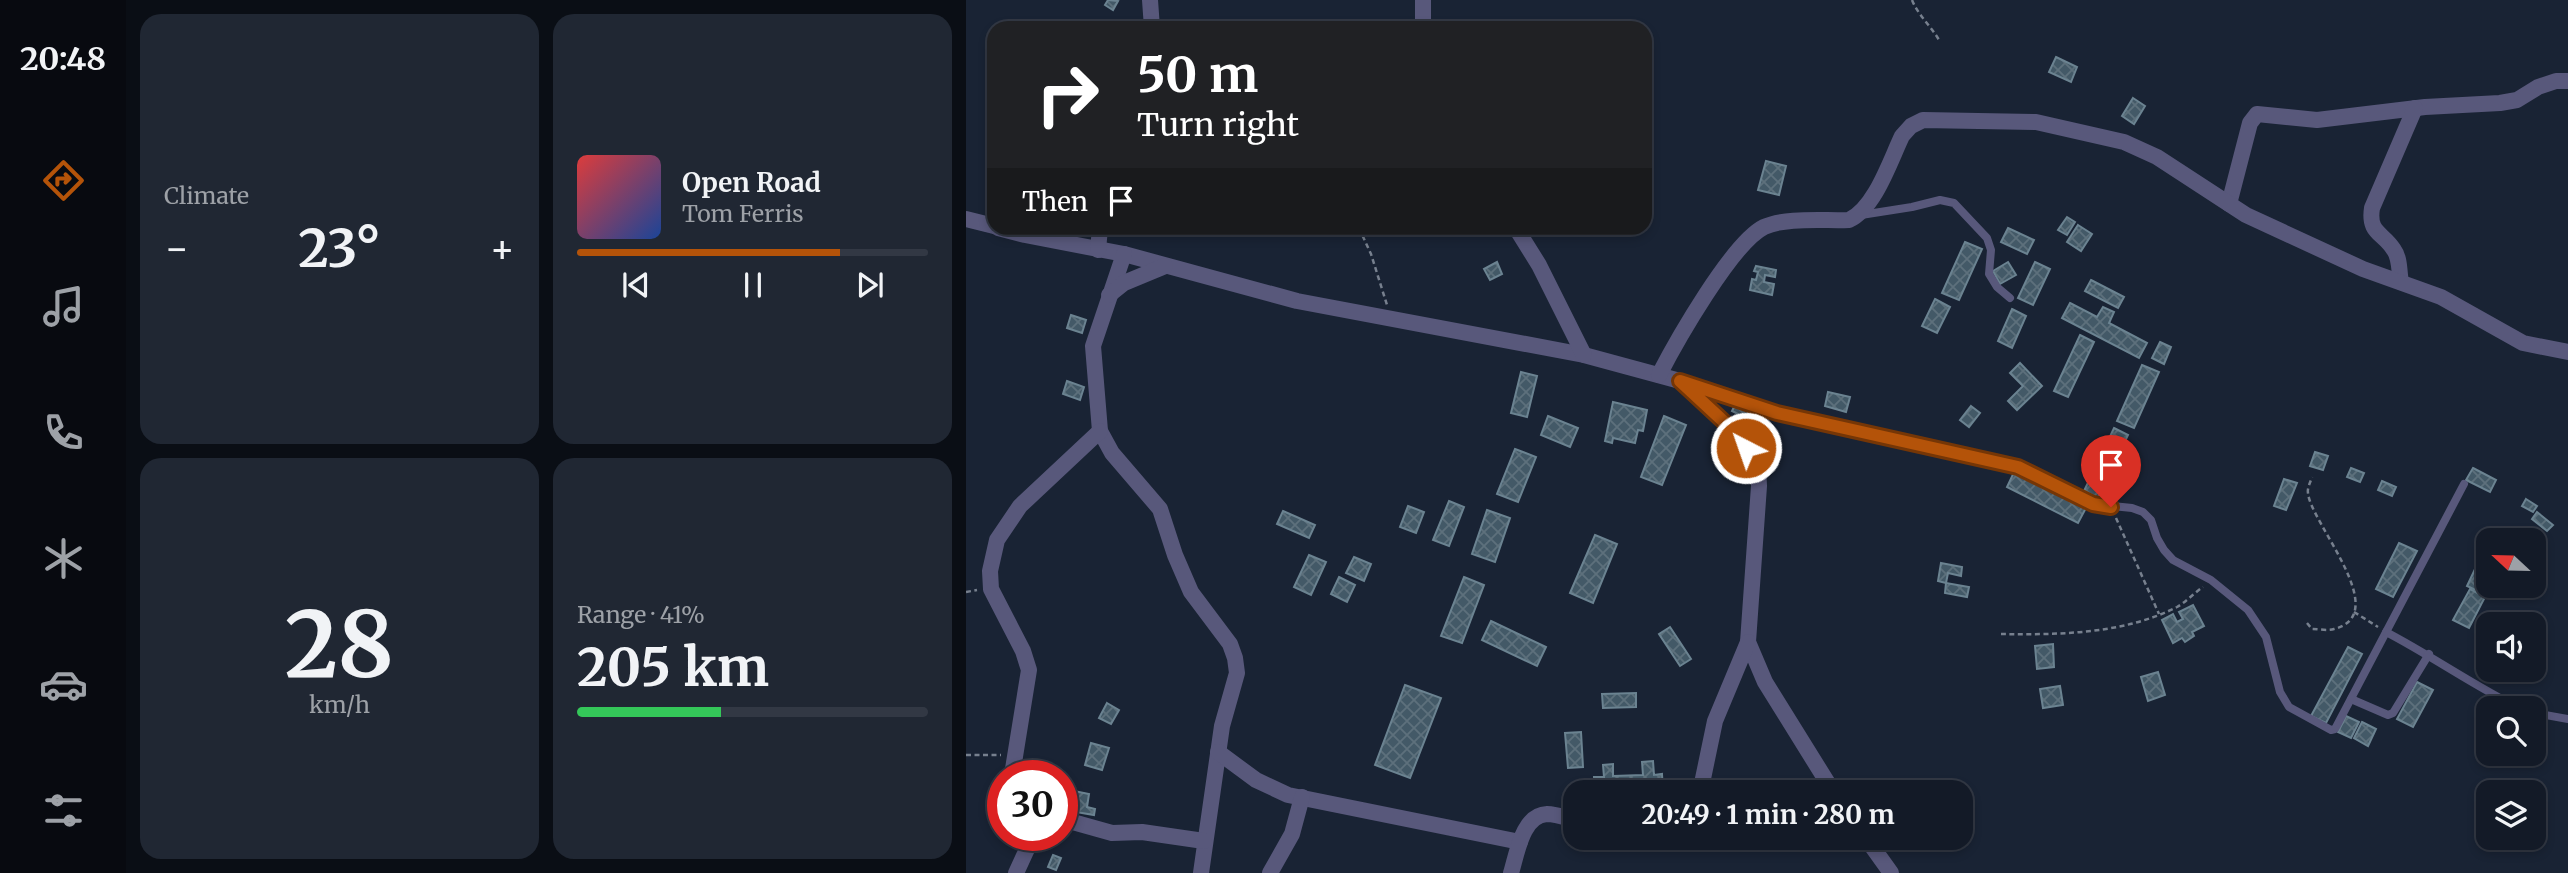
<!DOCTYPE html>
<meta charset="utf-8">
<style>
:root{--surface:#131a27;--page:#202733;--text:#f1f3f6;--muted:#9da1a7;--line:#323844;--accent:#b45309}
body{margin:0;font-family:Merriweather,serif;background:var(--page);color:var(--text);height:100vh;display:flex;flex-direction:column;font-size:26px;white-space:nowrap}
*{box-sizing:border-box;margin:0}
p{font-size:23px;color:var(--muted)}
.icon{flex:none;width:38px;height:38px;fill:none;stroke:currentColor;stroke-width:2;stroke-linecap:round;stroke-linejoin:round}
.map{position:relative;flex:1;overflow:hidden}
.drawer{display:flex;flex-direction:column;gap:14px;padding:14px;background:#0a0e15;width:840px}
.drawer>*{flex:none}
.hud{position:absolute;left:21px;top:21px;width:665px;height:214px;border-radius:21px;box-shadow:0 4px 10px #0003,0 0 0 2px var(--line);background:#202124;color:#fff;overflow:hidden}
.needle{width:46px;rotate:292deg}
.fabs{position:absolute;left:1510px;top:528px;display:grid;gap:14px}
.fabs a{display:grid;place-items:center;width:70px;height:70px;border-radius:14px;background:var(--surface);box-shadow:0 4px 10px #0003,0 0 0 2px var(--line);font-size:35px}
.speed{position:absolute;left:21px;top:760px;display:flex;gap:14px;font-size:35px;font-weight:700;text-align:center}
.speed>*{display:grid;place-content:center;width:91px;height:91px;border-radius:50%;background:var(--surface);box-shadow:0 4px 10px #0003,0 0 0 2px var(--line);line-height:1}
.speed .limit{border:10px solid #d22;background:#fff;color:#111}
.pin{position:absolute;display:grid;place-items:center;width:60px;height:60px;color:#fff;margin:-72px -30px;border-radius:50% 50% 50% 0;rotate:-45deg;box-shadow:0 0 7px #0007}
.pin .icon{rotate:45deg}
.me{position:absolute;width:77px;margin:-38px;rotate:319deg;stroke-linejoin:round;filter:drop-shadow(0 0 5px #0008)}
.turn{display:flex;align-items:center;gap:24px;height:147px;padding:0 35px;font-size:32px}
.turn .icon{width:91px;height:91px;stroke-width:2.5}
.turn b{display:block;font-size:49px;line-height:60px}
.then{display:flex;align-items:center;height:66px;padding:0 35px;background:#0003;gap:14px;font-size:26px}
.big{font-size:52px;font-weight:700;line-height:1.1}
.drawer .tile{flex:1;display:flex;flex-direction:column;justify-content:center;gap:10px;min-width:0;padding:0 24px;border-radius:21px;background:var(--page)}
.drawer .dial{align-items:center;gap:0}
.dial b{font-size:91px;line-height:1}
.song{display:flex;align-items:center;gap:21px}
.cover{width:84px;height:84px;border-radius:10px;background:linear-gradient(135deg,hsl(0 70% 55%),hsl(220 70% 35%))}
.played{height:7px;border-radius:4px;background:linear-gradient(90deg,var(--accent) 75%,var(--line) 75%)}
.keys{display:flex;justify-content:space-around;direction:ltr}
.heat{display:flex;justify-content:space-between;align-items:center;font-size:38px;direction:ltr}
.charge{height:10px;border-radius:5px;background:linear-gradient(90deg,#34c759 41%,var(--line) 0)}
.drawer .tiles{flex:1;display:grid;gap:14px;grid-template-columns:repeat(2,1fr)}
.trip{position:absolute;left:597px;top:780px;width:410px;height:70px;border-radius:21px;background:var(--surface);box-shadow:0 4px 10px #0003,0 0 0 2px var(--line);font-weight:700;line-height:70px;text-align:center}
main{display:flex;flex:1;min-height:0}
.menu{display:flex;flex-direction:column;width:126px;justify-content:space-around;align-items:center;background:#080a10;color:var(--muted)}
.menu .icon{width:49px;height:49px}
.menu .current{color:var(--accent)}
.menu b{font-size:32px;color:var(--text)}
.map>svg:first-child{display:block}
.building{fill:url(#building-cross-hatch);stroke:#6b8391;stroke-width:2}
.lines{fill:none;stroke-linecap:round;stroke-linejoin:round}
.path{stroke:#77808e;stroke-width:2.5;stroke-dasharray:5 3.5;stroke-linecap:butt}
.lane{stroke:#58587b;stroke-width:8}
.street{stroke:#58587b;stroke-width:16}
.route-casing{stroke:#753606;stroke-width:18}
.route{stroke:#b45309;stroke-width:12}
</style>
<main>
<nav class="menu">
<b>20:48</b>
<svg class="icon current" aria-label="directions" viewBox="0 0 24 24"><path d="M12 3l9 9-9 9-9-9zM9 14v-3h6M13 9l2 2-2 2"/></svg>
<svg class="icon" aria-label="music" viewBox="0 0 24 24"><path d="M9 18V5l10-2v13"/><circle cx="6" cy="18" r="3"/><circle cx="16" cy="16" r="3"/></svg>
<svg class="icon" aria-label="phone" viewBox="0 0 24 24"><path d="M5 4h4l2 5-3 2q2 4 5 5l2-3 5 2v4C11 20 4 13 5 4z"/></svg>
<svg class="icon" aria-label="climate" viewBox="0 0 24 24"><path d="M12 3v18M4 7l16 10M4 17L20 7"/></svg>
<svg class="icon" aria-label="car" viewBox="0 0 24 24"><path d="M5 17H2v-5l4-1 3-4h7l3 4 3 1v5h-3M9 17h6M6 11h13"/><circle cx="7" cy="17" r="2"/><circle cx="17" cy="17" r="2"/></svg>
<svg class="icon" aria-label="filters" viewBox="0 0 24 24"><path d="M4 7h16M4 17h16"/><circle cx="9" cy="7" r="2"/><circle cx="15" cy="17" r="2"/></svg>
</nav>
<section class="drawer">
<div class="tiles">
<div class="tile"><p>Climate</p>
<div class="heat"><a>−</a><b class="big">23°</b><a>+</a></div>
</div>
<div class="tile">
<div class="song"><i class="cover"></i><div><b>Open Road</b><p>Tom Ferris</p></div></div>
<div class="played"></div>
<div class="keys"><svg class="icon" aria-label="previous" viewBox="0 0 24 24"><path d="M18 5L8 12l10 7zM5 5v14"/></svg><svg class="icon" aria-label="pause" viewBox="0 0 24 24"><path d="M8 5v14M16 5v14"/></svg><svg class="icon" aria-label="next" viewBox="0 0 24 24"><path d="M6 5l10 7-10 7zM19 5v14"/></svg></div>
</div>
<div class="tile dial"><b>28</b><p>km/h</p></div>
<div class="tile"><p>Range · 41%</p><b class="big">205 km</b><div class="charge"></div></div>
</div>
</section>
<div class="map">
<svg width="1602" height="873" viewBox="0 0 1602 873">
<defs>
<pattern id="building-cross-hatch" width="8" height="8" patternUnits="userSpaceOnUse" patternTransform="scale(1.75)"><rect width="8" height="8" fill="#435967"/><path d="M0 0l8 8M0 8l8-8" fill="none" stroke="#5d707c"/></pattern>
</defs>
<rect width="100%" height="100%" fill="#192334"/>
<g class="building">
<polygon points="142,0 152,1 147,10 139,5"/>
<polygon points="1090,57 1111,67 1105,82 1083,72"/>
<polygon points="1167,98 1179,106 1168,124 1156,116"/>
<polygon points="800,161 820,166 813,195 792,190"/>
<polygon points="1101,217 1109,222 1101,235 1092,230"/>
<polygon points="1112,225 1126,234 1115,251 1101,242"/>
<polygon points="1042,228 1068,240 1061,254 1035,242"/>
<polygon points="999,242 1016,249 993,300 976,293"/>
<polygon points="531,262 536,274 524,280 518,269"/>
<polygon points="1042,262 1050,275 1034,284 1027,271"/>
<polygon points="1069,262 1084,269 1067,305 1052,298"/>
<polygon points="790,266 810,270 809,277 799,275 798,282 808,284 806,295 784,290 786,279 790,280 792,272 788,271"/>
<polygon points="1125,280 1158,297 1152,308 1119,291"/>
<polygon points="969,299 984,307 971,333 956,326"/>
<polygon points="1104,303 1131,317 1137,307 1148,312 1143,323 1181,343 1173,358 1096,318"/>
<polygon points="1046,309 1060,316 1046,348 1032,341"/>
<polygon points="105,315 120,320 116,333 101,328"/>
<polygon points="1114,335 1128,342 1102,397 1088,391"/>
<polygon points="1194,342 1205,347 1198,364 1186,358"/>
<polygon points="1054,363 1076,386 1051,410 1042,401 1057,386 1044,373"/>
<polygon points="1176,365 1193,372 1168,428 1151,421"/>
<polygon points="555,372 571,376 561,417 545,413"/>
<polygon points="101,381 118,387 114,400 97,394"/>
<polygon points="862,392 884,397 880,412 859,406"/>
<polygon points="647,402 681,410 677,431 672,430 669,443 647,438 646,443 639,441"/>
<polygon points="770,403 784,410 780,418 766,411"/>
<polygon points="1005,406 1014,413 1003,427 994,420"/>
<polygon points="582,416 612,428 604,447 575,435"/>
<polygon points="698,416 720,425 696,485 675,477"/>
<polygon points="1148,428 1162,435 1132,498 1118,491"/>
<polygon points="549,449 570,457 552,502 531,494"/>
<polygon points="1349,452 1362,456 1357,470 1344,466"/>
<polygon points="1385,468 1398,473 1394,482 1381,477"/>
<polygon points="1507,468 1530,480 1524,492 1500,480"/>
<polygon points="1049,470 1121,506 1112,523 1041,487"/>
<polygon points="1318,479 1331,483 1320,510 1308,506"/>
<polygon points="1416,481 1430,487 1426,496 1412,490"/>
<polygon points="1560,499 1571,506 1567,512 1556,506"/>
<polygon points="483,501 498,507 483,546 467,540"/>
<polygon points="442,506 458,512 450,533 434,527"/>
<polygon points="521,510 544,518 529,562 506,554"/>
<polygon points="317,511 349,525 343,538 311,524"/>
<polygon points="1571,512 1587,525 1581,531 1566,519"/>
<polygon points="629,535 651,544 627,603 604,593"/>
<polygon points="1433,543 1451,551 1427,597 1410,589"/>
<polygon points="1519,548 1522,550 1522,580 1516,593 1501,586"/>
<polygon points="343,555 360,562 345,595 328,587"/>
<polygon points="388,557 405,564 398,581 380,573"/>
<polygon points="975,563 996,567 995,576 982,573 980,583 972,581"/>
<polygon points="373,577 389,585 381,602 365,594"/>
<polygon points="498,577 518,585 496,643 475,636"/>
<polygon points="980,583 1003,587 1001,597 979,593"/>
<polygon points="1504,589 1519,597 1503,628 1487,620"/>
<polygon points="1227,605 1238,626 1226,632 1228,636 1219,642 1216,638 1207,643 1196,620 1207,614 1211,622 1217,619 1213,612"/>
<polygon points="525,621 580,647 571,666 516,640"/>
<polygon points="704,627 725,659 714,666 693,634"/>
<polygon points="1087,644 1088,667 1071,669 1069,646"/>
<polygon points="1382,647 1396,654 1360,723 1345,716"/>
<polygon points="1192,672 1199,695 1182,701 1175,677"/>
<polygon points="1451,682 1467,690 1447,727 1431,719"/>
<polygon points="439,685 475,698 444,778 409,765"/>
<polygon points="1094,686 1097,705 1077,708 1074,689"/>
<polygon points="670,693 670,707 637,708 636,694"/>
<polygon points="141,703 153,710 145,724 133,718"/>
<polygon points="1380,716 1393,722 1385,738 1372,732"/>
<polygon points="1396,722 1410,729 1402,746 1388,738"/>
<polygon points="615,732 617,767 602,768 599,733"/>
<polygon points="125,743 143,748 136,770 119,765"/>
<polygon points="687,761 688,775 696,774 697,793 629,793 628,777 638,777 637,765 647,764 647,776 677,775 676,762"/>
<polygon points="108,791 123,794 121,807 129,809 128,815 104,811"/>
<polygon points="87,855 95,858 90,870 82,867"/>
</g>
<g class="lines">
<g class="path">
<path d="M946,0C952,15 965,26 973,40"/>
<polyline points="393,228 405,254 421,305"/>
<polyline points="1150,518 1193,614"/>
<polyline points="0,592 11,590"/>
<polyline points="1388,612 1412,627"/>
<path d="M1341,623L1346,629C1353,629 1362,631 1368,629C1428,614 1344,522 1342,493C1341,488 1345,481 1346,477"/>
<path d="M1035,634C1093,635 1158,634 1211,607C1220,602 1228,593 1237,587"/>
<polyline points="0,755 35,755"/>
</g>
<g class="lane">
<polyline points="895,215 946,207 974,200 988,203 1021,238 1025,250 1023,274 1031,287 1044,298"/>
<polyline points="724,384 811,413 1052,467 1127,504 1166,508 1177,512 1185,520 1191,538 1198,550 1207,560 1245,580 1282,610 1300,637 1314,692 1323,707 1365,730 1369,729 1498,484"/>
<path d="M1420,632C1466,656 1508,686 1555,709"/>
<polyline points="1385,699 1422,715 1427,713 1463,654"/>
<polyline points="1568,713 1602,719"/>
</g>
<g class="street">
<polyline points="184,0 186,28"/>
<polyline points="457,0 457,28"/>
<polyline points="1263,204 1284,123 1291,114 1351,120 1459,107 1534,103 1551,100 1572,87 1590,81 1602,81"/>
<polyline points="0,219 28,226"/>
<polyline points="32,228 59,235 158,254 331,301 618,355 714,381 769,432 792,464 793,486 782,642 799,682 868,793"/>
<polyline points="550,228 573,265 618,355"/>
<polyline points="132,250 134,228"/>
<polyline points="158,254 127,346 134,431 146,453 194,509 209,555 225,592 264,644 269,658 271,673 256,726 235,873"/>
<path d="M1435,282C1433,272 1434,258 1428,250C1417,232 1402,234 1406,208L1449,108"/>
<polyline points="143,295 158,283 199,266"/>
<path d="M693,375C710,342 766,243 798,227C819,217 859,221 883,220C909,208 924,161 936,136L945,126L957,120L1070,122L1158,142L1191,157L1280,215L1397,269L1475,297L1557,343L1602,352"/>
<polyline points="252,752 290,780 322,795 554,842"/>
<polyline points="46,775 63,670 57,651 25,589 24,571 31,540 54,506 134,431"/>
<polyline points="734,793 749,721 782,642"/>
<polyline points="96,819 146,833 176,832 238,841"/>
<polyline points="900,838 925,873"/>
<polyline points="50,873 62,847 61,835"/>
<polyline points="304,873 326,834 336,797"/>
<path d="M545,873C551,854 556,815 581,814C590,814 601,818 609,820"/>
</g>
</g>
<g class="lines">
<g class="route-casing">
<polyline id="route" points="780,448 769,432 714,381 811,413 1052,467 1127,504 1145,507"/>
</g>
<use href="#route" class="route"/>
</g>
</svg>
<div class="fabs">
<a><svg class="needle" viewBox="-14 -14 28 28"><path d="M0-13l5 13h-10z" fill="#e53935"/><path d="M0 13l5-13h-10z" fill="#9da1a7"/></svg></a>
<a><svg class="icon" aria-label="sound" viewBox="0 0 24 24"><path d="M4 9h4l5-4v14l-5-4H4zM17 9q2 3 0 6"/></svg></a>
<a><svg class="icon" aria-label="search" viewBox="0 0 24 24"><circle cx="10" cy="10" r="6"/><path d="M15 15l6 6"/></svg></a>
<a><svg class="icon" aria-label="layers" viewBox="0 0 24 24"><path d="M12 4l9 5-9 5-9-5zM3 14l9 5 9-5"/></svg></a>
</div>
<div class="speed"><div class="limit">30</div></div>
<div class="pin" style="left:1145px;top:507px;background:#d93025"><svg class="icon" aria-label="arrive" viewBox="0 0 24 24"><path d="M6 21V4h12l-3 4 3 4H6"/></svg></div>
<svg class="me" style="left:780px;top:448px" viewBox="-20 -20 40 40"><circle r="17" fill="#b45309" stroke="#fff" stroke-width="3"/><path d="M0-11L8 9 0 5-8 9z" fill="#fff"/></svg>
<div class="trip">20:49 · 1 min · 280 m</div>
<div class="hud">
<div class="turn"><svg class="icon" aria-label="right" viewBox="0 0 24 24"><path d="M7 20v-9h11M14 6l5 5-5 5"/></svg><div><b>50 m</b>Turn right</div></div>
<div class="then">Then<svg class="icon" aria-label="arrive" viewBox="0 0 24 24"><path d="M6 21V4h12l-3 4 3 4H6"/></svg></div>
</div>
</div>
</main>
